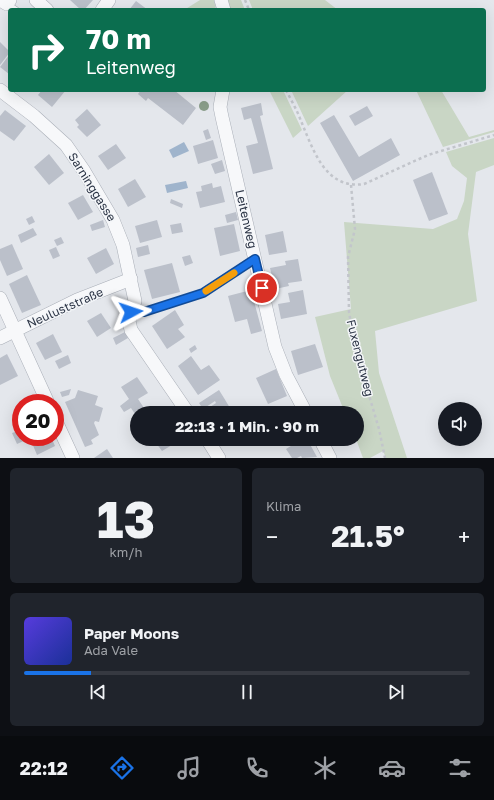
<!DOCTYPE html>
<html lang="de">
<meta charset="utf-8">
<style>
:root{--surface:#171b24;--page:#20242c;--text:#f1f3f6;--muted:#9ea1a6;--line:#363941;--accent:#1a73e8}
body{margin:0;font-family:"Golos Text",sans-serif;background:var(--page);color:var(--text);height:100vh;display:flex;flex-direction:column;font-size:15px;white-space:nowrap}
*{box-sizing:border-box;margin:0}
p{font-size:13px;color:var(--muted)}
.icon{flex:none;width:22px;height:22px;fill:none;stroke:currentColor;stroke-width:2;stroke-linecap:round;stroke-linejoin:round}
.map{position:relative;height:458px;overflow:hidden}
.details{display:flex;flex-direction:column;gap:10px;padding:10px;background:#0d0f14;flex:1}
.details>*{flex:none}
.guide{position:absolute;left:8px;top:8px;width:478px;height:84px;border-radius:4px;box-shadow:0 4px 16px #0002;background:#0b6e4f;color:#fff;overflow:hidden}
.tools{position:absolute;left:438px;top:402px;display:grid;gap:8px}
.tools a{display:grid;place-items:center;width:44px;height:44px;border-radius:50%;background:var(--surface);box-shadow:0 4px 16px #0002;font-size:20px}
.speed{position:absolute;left:12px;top:394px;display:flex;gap:8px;font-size:20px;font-weight:700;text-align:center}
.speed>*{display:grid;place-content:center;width:52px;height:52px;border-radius:50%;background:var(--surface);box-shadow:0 4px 16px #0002;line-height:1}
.speed .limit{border:6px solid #d22;background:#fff;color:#111}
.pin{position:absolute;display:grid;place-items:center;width:34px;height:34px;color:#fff;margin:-17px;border:2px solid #fff;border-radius:50%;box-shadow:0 1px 4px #0007}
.me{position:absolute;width:44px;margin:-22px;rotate:85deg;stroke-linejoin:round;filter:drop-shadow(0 0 3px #0008)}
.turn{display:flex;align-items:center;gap:14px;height:84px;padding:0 12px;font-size:18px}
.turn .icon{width:52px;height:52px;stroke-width:2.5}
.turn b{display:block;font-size:28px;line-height:34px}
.big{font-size:30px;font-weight:700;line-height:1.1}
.details .card{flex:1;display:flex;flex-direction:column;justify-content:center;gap:6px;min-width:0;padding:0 14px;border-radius:6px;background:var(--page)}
.details .dial{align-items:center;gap:0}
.dial b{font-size:52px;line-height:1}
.song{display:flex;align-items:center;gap:12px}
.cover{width:48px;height:48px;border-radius:6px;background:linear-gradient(135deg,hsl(250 70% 55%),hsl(230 70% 35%))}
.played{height:4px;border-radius:2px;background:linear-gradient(90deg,var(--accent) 15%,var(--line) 15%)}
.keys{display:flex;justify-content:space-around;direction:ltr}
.heat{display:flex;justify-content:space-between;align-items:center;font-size:22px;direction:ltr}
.details .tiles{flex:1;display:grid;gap:10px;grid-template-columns:1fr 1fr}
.card:last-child{grid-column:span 2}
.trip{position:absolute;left:130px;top:406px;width:234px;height:40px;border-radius:20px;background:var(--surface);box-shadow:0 4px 16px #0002;font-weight:700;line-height:40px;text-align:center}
.dock{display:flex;height:64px;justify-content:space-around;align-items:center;background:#090b0e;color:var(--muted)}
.dock .icon{width:28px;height:28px}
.dock .active{color:var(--accent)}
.dock b{font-size:18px;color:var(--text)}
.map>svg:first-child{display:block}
.green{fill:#c9d6c5}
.water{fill:#9fb4cc}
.building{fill:#bbc0ca}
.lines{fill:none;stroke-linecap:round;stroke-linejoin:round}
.lane-casing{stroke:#a9aeb7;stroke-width:7}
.street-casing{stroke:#a9aeb7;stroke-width:14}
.path{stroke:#c2c5cb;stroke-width:2.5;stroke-dasharray:3 3;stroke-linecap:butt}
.lane{stroke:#f7f8fa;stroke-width:6}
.street{stroke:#f7f8fa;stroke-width:13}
.tree{fill:#899d89}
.route-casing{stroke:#114b97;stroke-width:10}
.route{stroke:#1a73e8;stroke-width:7}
.slow{stroke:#f59e0b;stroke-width:7}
.labels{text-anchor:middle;stroke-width:3;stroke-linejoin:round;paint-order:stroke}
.street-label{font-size:12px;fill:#2b3445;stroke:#f4f6f9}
</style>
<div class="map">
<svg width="494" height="458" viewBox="0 0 494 458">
<rect width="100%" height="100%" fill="#e4e7ec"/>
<g class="green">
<polygon points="200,0 214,0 216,10 184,10"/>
<polygon points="225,0 241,0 245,10 227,10"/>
<polygon points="249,0 325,0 338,10 253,10"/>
<polygon points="269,90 283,90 302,130 293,138"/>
<polygon points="291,90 348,90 308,126"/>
<polygon points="416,90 441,90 469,137 494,130 494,132 443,147"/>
<polygon points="494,138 494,165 476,172 468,234 477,301 375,331 379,373 407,458 386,458 383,451 370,458 363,458 356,439 357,413 345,413 330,376 315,317 351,309 344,222 433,229 457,219 464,201 467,178 452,166 446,152"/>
</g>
<g class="water">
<polygon points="184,142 189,151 173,158 169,150"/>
<polygon points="186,181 188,188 167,193 165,185"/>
</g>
<g class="building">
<polygon points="70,0 93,0 84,10 81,10"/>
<polygon points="136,1 148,10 129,10"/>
<polygon points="0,42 10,52 0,65"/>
<polygon points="10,54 10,72 9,74 0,67"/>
<polygon points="42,90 66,90 52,107 38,95"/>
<polygon points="141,90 174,90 196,108 183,125 148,98 146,101 138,94"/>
<polygon points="261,103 263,115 260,116 273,169 253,174 246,146 258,143 251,118 244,120 241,108"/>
<polygon points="367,106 373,116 355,126 349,116"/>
<polygon points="87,109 101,125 87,137 77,127 79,125 75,120"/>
<polygon points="5,110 26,126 14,141 0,131 0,116"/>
<polygon points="334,115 359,157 391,138 400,155 353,181 320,123"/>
<polygon points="208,129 211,138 206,140 203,131"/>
<polygon points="213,140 218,158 198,164 193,146"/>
<polygon points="116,144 126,158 108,170 98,156"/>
<polygon points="49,154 64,173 49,185 34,167"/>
<polygon points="222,160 225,171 215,174 211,164"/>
<polygon points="432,172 448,214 429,221 413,180"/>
<polygon points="135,179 146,197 128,207 118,189"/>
<polygon points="212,183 213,188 221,186 225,202 200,208 196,192 202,191 201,186"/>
<polygon points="83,195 93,212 78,220 68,203"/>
<polygon points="171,199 183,204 182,208 170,203"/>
<polygon points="236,212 238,220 227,223 225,215"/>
<polygon points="32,216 35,222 29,225 26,219"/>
<polygon points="103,220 105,227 92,231 90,225"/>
<polygon points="157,220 162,237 140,243 135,226"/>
<polygon points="181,223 183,232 172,234 170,225"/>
<polygon points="234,224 240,251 220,256 214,228"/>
<polygon points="33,228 37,235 21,243 18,235"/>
<polygon points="283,231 287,252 269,255 265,235"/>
<polygon points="61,237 64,243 57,246 54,240"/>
<polygon points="12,244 23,269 7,276 0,260 0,249"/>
<polygon points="148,245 150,254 138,257 136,248"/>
<polygon points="56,247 60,256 53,259 49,250"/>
<polygon points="106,248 114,264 96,274 87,258"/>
<polygon points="190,255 193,263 185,266 182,257"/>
<polygon points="298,259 302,281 288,283 289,286 275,289 270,268 286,265 285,261"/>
<polygon points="172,263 180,292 152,299 144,270"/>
<polygon points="27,275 41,305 22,313 9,284"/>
<polygon points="251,290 262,331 251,334 247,319 235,322 228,296"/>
<polygon points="303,290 307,314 281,319 278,304 290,302 288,293"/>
<polygon points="175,310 184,325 178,329 185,337 167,349 152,326"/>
<polygon points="101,313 111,328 97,337 87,321"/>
<polygon points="125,332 128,338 116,345 113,338"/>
<polygon points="53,334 62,352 45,360 36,343"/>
<polygon points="315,344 323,367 298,375 291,351"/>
<polygon points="195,345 197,349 191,353 189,349"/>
<polygon points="7,354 18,376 0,385 0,358"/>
<polygon points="68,355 71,363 59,369 55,361"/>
<polygon points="191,356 201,370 209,365 220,380 198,395 178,366"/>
<polygon points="276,369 287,396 268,404 256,378"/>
<polygon points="137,377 148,393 138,399 144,408 135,414 131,408 124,412 120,406 129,399 121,387"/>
<polygon points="71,389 69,395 62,397 60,392"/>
<polygon points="78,390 98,396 95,405 103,408 99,422 95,421 94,423 99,435 91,440 93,444 85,447 65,402 75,398"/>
<polygon points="219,390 224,398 233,413 210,413 207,409 216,403 215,401 203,409 199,403"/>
<polygon points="21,430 21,437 51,437 55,446 37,455 30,438 17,444 12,433"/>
<polygon points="153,439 168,439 172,445 162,451"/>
<polygon points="264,439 274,439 276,441 269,446"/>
<polygon points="296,439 307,439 317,457 302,458 301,456 297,458 292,458 286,449 294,444 293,441"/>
<polygon points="107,449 113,458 94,458"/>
</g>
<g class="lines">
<g class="lane-casing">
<g id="lane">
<polyline points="7,4 16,10"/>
<polyline points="132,312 144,312 203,293 255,259"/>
</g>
</g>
<g class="street-casing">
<g id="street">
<polyline points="0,0 7,4 10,0"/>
<polyline points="36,0 47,10"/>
<polyline points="221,0 224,10"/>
<polyline points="102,10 109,0"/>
<polyline points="0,90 34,116 66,145 84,171 113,220 123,245 135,301 129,321 131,330 188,413"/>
<polyline points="223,90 220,107 222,117 275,347 286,375 306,413"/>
<polyline points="0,298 48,403"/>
<polyline points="0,338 77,300 131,279"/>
<polyline points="55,419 73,458"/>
<polyline points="207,439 219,458"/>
<polyline points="320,439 330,458"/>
</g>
</g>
<g class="path">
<polyline points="245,0 249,10"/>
<path d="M286,90C291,100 297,110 301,121C313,149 325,190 364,184L428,155L494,135"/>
<polyline points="351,185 355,229 348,257 349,312 355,348 379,429 385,458"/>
</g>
<use href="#lane" class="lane"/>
<use href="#street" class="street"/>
</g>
<circle class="tree" cx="204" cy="106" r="5"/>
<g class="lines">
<g class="route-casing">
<polyline id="route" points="131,312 144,312 203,293 255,259 262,288"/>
</g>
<use href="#route" class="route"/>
<polyline class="slow" points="206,291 234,273"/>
</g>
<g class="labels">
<g class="street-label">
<text transform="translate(92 187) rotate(58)" y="4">Sarninggasse</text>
<text transform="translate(246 219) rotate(77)" y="4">Leitenweg</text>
<text transform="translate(65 308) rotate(-24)" y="4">Neuluststraße</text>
<text transform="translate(360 358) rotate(76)" y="4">Fuxengutweg</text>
</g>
</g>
</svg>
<div class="tools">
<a><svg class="icon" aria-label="sound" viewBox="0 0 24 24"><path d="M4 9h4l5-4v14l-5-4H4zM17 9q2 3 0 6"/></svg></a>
</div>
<div class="speed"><div class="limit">20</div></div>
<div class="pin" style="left:262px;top:288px;background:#d93025"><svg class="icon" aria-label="arrive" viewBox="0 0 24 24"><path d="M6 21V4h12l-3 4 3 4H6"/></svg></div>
<svg class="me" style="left:131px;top:312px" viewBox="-20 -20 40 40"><path d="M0-17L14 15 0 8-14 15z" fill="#1a73e8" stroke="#fff" stroke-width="4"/></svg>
<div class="trip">22:13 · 1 Min. · 90 m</div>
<div class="guide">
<div class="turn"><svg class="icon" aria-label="right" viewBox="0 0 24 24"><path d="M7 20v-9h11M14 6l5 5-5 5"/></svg><div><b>70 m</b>Leitenweg</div></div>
</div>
</div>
<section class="details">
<div class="tiles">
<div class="card dial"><b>13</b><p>km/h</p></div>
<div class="card"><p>Klima</p>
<div class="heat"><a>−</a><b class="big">21.5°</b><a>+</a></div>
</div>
<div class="card">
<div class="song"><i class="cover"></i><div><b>Paper Moons</b><p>Ada Vale</p></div></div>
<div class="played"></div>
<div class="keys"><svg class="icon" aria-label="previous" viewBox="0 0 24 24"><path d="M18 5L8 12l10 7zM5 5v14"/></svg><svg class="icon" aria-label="pause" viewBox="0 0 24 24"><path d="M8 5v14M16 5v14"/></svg><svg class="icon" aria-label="next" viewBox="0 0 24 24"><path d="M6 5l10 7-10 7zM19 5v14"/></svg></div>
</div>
</div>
</section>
<nav class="dock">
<b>22:12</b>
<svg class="icon active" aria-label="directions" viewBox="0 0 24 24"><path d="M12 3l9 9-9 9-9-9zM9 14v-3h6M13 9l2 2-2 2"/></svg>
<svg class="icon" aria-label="music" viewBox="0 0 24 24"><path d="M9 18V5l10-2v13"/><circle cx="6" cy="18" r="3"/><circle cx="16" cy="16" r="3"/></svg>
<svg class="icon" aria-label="phone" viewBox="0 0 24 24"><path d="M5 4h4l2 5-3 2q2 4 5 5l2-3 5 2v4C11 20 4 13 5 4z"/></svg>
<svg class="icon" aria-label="climate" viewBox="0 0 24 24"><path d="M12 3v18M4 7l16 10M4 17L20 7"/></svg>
<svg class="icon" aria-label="car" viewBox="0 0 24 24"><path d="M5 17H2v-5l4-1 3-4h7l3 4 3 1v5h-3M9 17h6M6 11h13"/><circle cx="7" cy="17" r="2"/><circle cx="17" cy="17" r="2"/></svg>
<svg class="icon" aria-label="filters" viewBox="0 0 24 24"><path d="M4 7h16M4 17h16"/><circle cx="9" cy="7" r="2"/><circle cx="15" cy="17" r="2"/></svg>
</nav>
